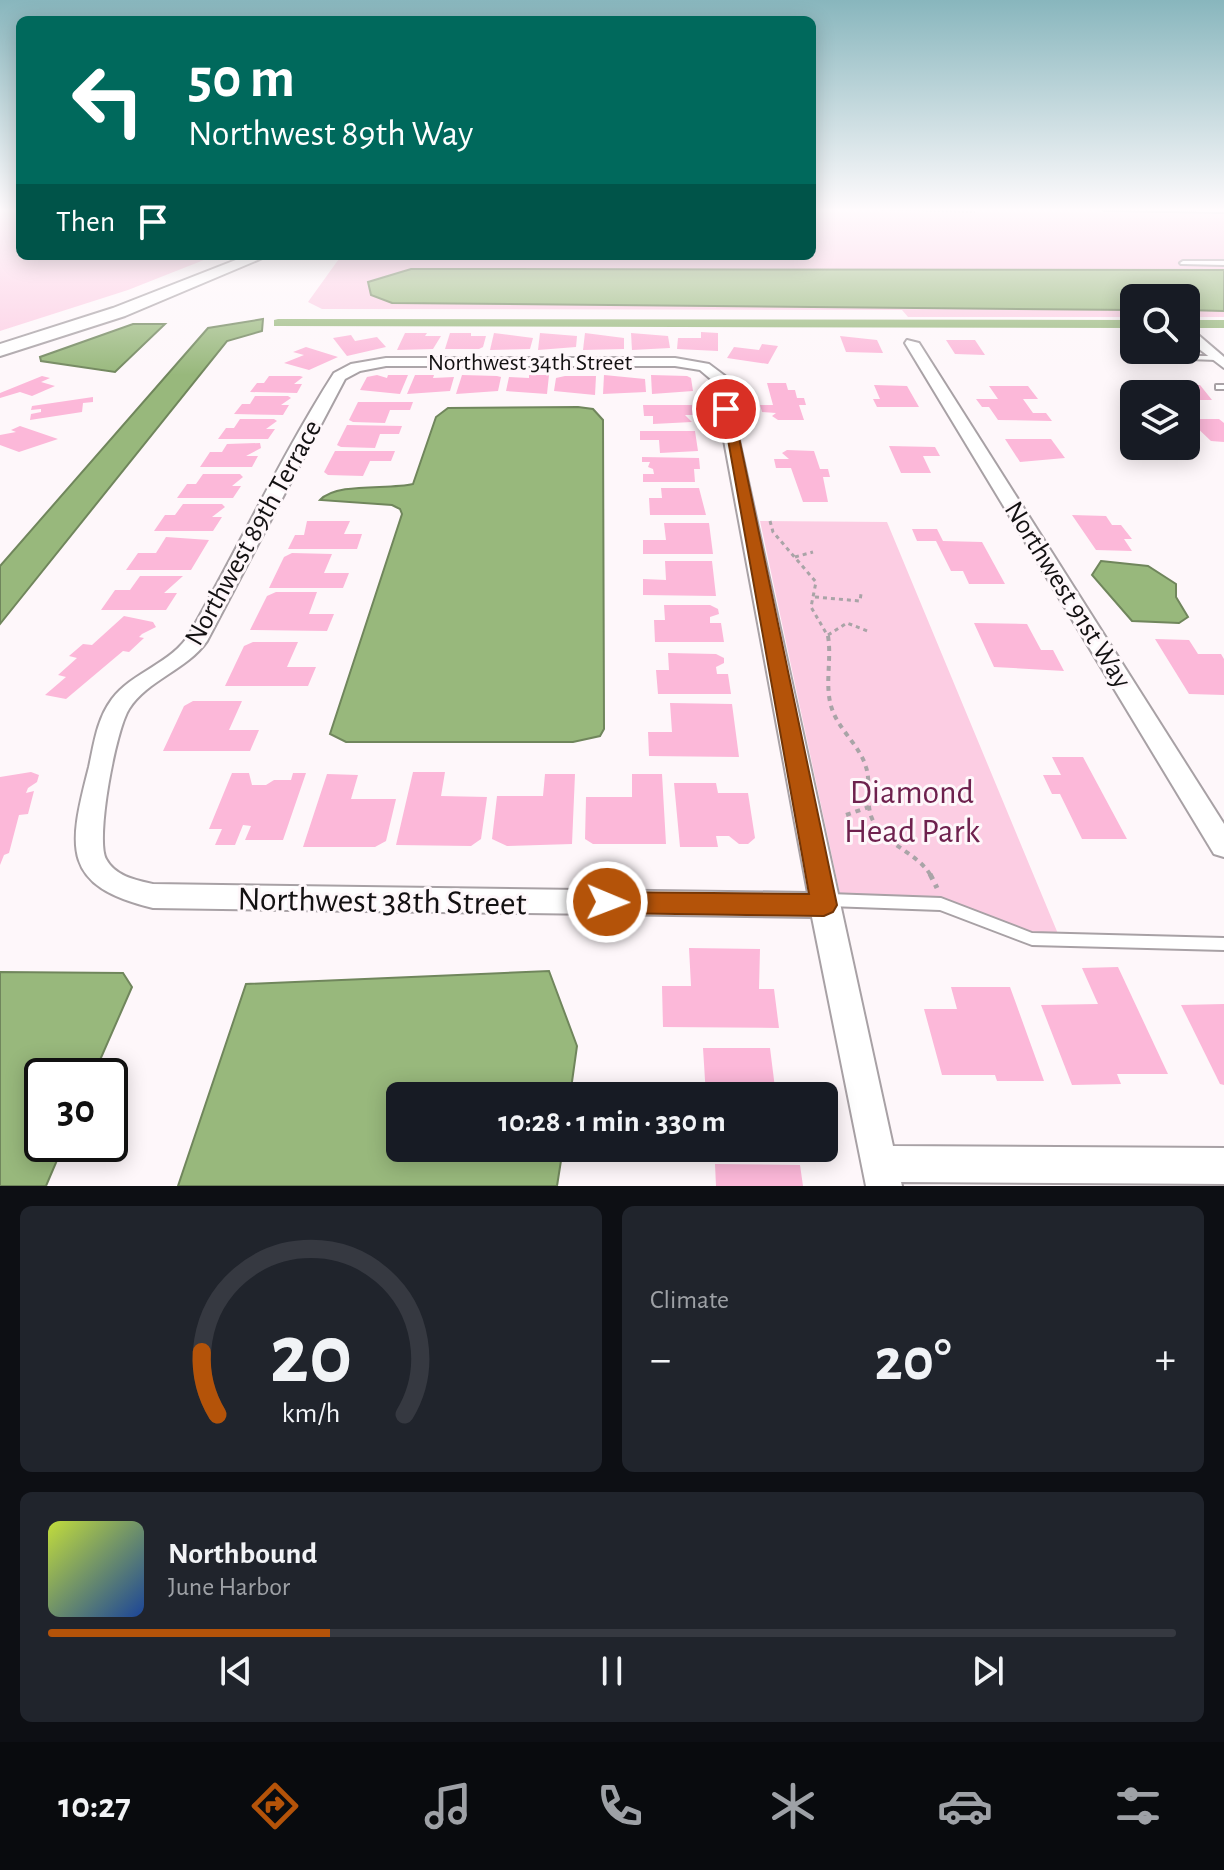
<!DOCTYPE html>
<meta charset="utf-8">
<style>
:root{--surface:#171b24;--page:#20242c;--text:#f1f3f6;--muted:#9ea1a6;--line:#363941;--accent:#b45309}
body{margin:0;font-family:"Alegreya Sans",sans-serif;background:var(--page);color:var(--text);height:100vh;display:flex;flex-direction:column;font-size:30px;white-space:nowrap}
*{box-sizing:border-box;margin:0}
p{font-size:26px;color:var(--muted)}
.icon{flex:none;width:44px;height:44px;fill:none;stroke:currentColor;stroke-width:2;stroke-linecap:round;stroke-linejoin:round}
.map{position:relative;height:1186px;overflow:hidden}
.details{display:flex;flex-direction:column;gap:20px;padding:20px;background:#0d0f14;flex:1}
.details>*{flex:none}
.hud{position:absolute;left:16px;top:16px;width:800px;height:244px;border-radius:12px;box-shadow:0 4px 20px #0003;background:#00695c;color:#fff;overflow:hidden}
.fabs{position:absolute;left:1120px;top:284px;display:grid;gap:16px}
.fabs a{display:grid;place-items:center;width:80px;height:80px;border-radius:12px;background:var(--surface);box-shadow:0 4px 20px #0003;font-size:40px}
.speed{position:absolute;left:24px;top:1058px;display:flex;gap:16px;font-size:40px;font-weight:700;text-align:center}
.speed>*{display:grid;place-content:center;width:104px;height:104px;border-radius:50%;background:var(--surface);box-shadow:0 4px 20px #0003;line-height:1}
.speed .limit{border:4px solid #111;border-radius:12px;background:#fff;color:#111}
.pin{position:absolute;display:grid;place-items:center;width:68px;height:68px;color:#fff;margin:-34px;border:4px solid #fff;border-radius:50%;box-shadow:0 2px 8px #0007}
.me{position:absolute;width:88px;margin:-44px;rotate:91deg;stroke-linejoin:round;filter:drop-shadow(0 0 6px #0008)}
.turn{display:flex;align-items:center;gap:28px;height:168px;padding:0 40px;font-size:36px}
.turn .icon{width:104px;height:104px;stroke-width:2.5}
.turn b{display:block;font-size:56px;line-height:68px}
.then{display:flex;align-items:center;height:76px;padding:0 40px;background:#0003;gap:16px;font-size:30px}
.big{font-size:60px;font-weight:700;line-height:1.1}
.details .card{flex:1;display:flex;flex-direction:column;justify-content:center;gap:12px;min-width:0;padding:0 28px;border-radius:12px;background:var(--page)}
.details .dial{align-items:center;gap:0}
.dial svg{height:208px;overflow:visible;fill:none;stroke:var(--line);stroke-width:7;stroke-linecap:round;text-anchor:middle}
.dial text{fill:var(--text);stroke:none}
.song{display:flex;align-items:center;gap:24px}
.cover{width:96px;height:96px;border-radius:12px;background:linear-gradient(135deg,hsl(70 70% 55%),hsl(220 70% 35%))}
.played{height:8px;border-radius:4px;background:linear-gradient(90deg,var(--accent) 25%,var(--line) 25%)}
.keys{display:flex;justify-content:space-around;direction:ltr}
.heat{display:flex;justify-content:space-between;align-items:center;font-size:44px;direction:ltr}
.details .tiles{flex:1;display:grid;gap:20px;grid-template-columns:1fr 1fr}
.card:last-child{grid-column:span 2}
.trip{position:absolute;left:386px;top:1082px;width:452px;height:80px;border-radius:12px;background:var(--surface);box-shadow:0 4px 20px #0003;font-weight:700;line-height:80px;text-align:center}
.menu{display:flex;height:128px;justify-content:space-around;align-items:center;background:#090b0e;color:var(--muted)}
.menu .icon{width:56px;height:56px}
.menu .selected{color:var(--accent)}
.menu b{font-size:36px;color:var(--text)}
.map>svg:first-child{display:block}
.green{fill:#fccde3}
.water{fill:#98b87c;stroke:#70865c;stroke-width:2}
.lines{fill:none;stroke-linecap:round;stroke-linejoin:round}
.canal{fill:#98b87c;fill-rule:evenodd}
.building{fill:#fcb8d9}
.service-casing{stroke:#a8a1a5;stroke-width:4}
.minor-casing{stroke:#a8a1a5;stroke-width:4}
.secondary-casing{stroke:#a8a1a5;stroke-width:4}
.path-far3{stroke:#a9a4a7;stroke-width:2;stroke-dasharray:2 2;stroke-linecap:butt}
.path-far2{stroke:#a9a4a7;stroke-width:3;stroke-dasharray:4 4;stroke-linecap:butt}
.path-far1{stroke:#a9a4a7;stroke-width:4;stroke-dasharray:5 5;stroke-linecap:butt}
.path{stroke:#a9a4a7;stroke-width:5;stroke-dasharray:6 6;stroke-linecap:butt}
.service{fill:#fff;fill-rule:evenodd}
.minor{fill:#fff;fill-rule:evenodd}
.secondary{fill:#fff;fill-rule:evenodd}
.route{fill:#b45309;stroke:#753606;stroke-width:2}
.labels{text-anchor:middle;stroke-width:6;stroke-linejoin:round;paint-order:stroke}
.far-street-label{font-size:24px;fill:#131112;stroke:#fef7fa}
.street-label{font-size:28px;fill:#131112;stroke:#fef7fa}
.near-park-label{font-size:34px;fill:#6e214e;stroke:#fef7fa}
.near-street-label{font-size:34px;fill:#131112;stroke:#fef7fa}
</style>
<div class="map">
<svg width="1224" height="1186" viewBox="0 0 1224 1186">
<rect width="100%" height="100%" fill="#fef7fa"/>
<g class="green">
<polygon points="0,209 20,209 20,256 214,256 128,290 0,331"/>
<polygon points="812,209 1224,209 1224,317 1186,317 1186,298 1134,298 1134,317 908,317 902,310 322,309 308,302 341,256 812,256"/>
<polygon points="760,521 887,522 1061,941 1032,939 941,904 842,903"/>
</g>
<g class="water">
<polygon points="411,269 1224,270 1224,311 1186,310 1186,298 1134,298 1134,310 392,303 371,295 368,282"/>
<polygon points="263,319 262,331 227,341 0,624 0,566 208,328"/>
<polygon points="133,324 165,324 115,372 41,361 40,357"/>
<path d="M578,407L593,409L603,420L604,729L600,736L573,742H346L330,734L402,514L400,509L392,505L320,500C337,482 388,490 413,484L436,417L448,408Z"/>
<polygon points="1101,561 1148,566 1176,584 1176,597 1188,617 1179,623 1132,621 1092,575"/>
<polygon points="549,971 577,1046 570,1096 400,1096 400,1148 563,1148 557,1186 178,1186 246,984"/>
<polygon points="0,972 123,973 132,987 93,1076 42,1076 42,1144 64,1144 46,1186 0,1186"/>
</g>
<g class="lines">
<g class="canal">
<polygon points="278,319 1134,320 1134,328 274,326 274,320"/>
<rect x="1186" y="320" width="38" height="8"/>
</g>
</g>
<g class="building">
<polygon points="701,332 718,333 718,351 677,349 678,338 701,338"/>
<polygon points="405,333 427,333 425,336 441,336 433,349 397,350"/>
<polygon points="450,333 471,333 471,336 486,336 483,347 479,349 445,349"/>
<polygon points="494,333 533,338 530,349 490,350"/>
<polygon points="540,333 577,336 576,347 538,350"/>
<polygon points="585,333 624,338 624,349 583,350"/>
<polygon points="631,333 668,336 670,348 632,350"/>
<polygon points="351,335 355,341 377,337 386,347 347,356 333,338"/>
<polygon points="840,336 877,340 883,353 846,352"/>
<polygon points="946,340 975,340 985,355 955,354"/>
<polygon points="762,344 778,346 768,364 727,358 734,347 759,350"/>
<polygon points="306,347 338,357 309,370 284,363 304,355 293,352"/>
<polygon points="1121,348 1172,350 1185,362 1135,362"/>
<polygon points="377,375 387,378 388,375 408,375 400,394 360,390 367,377"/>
<polygon points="415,375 434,375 433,378 454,377 450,391 407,394"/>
<polygon points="462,375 497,376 501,377 498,391 456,394"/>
<polygon points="529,375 549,375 547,394 506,391 509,377 529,378"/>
<polygon points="604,375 645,379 646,392 603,394"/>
<polygon points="651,375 687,376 691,378 693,391 652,394"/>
<polygon points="42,376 50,378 41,382 55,386 32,396 20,392 0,398 0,393"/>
<polygon points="269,376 300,376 303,377 294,384 302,384 297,393 250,392 257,383 264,383"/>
<polygon points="565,376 596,376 595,395 554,391 556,378"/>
<polygon points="767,383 786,383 788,390 795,390 797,398 804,398 806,405 799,405 804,420 778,420 772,416 776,413 762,412 760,405 773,405"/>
<polygon points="874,385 907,386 919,407 877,407 873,399 880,399"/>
<polygon points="1158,385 1200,385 1212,400 1186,400 1186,394 1167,394"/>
<polygon points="989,386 1028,386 1038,399 1023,399 1033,413 1046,413 1052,421 998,420 989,407 982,407 976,399 998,399"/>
<polygon points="255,396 288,396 291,398 281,405 289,405 283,415 234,414 242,404 250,404"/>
<polygon points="93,397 93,402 83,403 82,412 30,420 31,414 41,412 41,409 31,410 32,406"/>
<polygon points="358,402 413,402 410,410 390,410 385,423 353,422 349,420"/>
<polygon points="643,405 692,405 693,415 685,415 692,422 653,424 653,416 644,416"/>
<polygon points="240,419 274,419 277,421 266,429 275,429 268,439 218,439 226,428 234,428"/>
<polygon points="1193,419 1219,419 1224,423 1224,442 1211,441 1192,423 1198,423"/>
<polygon points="347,425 402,426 399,434 380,434 375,448 341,447 337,445"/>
<polygon points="20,426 58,439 19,452 0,445 0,435 16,432 11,430"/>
<polygon points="640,431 695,431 698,451 660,453 659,440 640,440"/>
<polygon points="1005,439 1051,439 1065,458 1020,462"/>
<polygon points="260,443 261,448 246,456 258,456 252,467 200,467 210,452 222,452 227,444"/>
<polygon points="889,446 935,447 940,456 923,456 931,473 901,473"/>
<polygon points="787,450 814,451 820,469 828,469 830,477 823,477 828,502 803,502 791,468 776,468 774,459 789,459 782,453"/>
<polygon points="335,451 395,451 391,461 370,461 363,476 328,475 324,472"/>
<polygon points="642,457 699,458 700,469 694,469 695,482 643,482 643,474 654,474 653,469 648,467 650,462 642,462"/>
<polygon points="203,474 240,474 243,477 232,486 241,486 233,498 177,498 187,484 196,484"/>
<polygon points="661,488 699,488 706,515 650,515 649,498 662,498"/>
<polygon points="183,504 222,504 225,507 212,517 222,517 213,531 154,531 165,515 175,515"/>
<polygon points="1072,515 1106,516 1112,525 1121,525 1132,539 1124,539 1132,551 1096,550"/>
<polygon points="307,521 350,521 344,534 362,534 357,549 288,549 295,535 304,535"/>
<polygon points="664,523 709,523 713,554 643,554 643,540 666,540"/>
<polygon points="912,529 937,529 943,541 982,542 1005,584 969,584 963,571 951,571 936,541 917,541"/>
<polygon points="166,537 209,540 191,570 126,570 138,553 156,553"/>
<polygon points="292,553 332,554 324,573 349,573 343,588 269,588 284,557"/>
<polygon points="665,561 712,561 716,596 643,595 643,579 666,580"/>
<polygon points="140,576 183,576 164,593 177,593 166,610 101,610 115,590 130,590"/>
<polygon points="276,592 317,592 309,614 334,614 327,631 250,630 267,596"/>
<polygon points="664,605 710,605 718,609 719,614 710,617 710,623 721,623 724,642 655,642 654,620 665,620"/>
<polygon points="124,616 153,622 156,627 142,634 139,637 144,638 129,652 123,651 66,699 45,695 66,677 58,675 77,658 69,656 83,644 92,645"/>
<polygon points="974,623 1027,624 1041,650 1053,650 1064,671 994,667"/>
<polygon points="1155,639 1189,640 1198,654 1221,654 1224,659 1224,695 1189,694"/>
<polygon points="253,642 298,642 287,667 316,667 308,686 225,686 244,646"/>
<polygon points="668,653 716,654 724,658 724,663 716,667 717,674 728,674 731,694 658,694 656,670 669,670"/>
<polygon points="193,701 242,701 229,730 259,730 250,751 163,751 184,706"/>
<polygon points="670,703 732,704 739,757 649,756 648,732 672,732"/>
<polygon points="1052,757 1083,757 1127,839 1082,839 1060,794 1052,794 1043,775 1061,775"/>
<polygon points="31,772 39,775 37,782 28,788 26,793 34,791 28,814 19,815 9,853 4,855 0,865 0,777"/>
<polygon points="413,772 445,772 441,796 487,797 481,839 471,846 396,845"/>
<polygon points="232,773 249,773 252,785 266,785 274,780 291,780 293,773 306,773 283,840 245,840 251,826 243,825 235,845 215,845 222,829 209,829"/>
<polygon points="327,774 358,775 351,799 396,799 386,841 375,847 303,847"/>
<polygon points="545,774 575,774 572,844 507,846 492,839 497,796 543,796"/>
<polygon points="632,774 662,774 666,844 593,844 585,839 586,797 632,797"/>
<polygon points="674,783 716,783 718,793 748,793 755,838 748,844 739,844 729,836 716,836 718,847 680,847"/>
<polygon points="689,948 760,949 759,989 774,989 779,1028 663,1027 662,986 691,986"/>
<polygon points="1118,967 1168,1074 1117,1074 1121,1084 1072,1085 1041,1005 1098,1004 1082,968"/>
<polygon points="951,987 1010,987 1044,1081 997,1081 995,1075 942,1075 924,1009 957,1009"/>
<polygon points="1224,1004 1224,1085 1220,1084 1181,1005"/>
<polygon points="703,1048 770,1048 776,1096 706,1096"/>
<polygon points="715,1164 800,1165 803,1186 716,1186"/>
</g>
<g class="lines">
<g class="service-casing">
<g id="service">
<polygon points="1103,209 1224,210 1224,212 1105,210"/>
<polygon points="1183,261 1224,261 1224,265 1181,264 1180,263"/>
<polygon points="1190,356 1217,356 1220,358 1217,360 1188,359 1188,357"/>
<rect x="1216" y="385" width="8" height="4"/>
<polygon points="829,894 941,898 1032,933 1224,938 1224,950 1032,945 940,910 829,906 824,904 822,900 824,896"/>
</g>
</g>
<g class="minor-casing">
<g id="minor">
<polygon points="1186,333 1196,333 1224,357 1224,368 1186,339"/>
<polygon points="907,340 919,343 1224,824 1224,857 1214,854 905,343"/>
<path d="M386,358H675L709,364L725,376L893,1146L1224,1148V1184L901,1182L902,1186H866L812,917L153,908C61,886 68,848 89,767C94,744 97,719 112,699C132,672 173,663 190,633C239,547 281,456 334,373L351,364ZM386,366H675L700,370L713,381L808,893L153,884C135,880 115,876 106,859C95,839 116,729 129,709C147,680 187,670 207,641L345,379L360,371Z"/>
</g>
</g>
<g class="secondary-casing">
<polygon id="secondary" points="246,256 267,256 125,316 0,356 0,344 113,308"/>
</g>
<polyline class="path-far3" points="866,209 975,212"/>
<g class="path-far2">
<polyline points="770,521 773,532 816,582 811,607 829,638"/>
<polyline points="795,557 813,552"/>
<polyline points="815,597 860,601 861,594"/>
<polyline points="828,635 847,623 870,632"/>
</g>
<g class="path-far1">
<path d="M828,636C832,660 824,686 832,709C839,730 860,746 866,767C871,783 866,801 871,816C881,844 918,852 931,876"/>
<polyline points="871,792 886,793 888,802"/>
<polyline points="846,815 869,807"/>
</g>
<polyline class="path" points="930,874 937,888"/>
<use href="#service" class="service"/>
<use href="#minor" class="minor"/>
<use href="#secondary" class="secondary"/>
</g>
<linearGradient id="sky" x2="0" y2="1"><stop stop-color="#88b6bd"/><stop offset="0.56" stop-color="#fffbfd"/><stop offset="1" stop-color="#fffbfd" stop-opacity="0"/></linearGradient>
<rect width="1224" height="375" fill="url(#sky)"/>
<polygon class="route" points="722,406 733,409 837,905 833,912 824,916 607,913 597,910 594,902 597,895 607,892 809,894"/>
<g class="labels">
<g class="far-street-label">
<text x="530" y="370">Northwest 34th Street</text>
</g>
<g class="street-label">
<text transform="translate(252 532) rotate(-61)" y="10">Northwest 89th Terrace</text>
<text transform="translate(1069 594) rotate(58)" y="10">Northwest 91st Way</text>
</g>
<g class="near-park-label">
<text x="912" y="803">Diamond<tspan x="912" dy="39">Head Park</tspan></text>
</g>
<g class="near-street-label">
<text transform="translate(382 900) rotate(1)" y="12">Northwest 38th Street</text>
</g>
</g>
</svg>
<div class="fabs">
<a><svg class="icon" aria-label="search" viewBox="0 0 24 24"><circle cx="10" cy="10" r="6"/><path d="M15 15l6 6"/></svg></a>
<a><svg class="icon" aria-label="layers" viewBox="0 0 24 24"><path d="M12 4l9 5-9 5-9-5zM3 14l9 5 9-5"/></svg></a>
</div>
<div class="speed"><div class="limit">30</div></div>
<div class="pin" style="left:726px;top:409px;background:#d93025"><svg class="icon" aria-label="arrive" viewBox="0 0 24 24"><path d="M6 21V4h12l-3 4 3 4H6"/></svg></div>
<svg class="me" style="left:607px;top:902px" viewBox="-20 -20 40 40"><circle r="17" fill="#b45309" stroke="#fff" stroke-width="3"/><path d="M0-11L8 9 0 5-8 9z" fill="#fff"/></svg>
<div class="trip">10:28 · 1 min · 330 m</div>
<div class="hud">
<div class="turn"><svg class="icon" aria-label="left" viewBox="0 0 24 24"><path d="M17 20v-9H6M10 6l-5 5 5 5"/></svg><div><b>50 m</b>Northwest 89th Way</div></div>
<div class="then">Then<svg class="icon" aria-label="arrive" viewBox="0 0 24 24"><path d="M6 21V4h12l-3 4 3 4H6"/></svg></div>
</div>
</div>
<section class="details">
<div class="tiles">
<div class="card dial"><svg viewBox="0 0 100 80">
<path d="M14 69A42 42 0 1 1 86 69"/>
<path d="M14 69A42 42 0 0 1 8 45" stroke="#b45309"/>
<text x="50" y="56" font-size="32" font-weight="700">20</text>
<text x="50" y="72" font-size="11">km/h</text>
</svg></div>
<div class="card"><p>Climate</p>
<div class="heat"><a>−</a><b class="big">20°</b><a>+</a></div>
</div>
<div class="card">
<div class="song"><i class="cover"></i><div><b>Northbound</b><p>June Harbor</p></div></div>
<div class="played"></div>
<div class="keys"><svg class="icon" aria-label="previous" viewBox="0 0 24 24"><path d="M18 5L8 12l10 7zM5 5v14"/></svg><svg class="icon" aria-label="pause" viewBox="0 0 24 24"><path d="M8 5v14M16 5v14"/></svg><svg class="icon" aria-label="next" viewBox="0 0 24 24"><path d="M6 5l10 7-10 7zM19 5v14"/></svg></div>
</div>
</div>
</section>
<nav class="menu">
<b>10:27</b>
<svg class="icon selected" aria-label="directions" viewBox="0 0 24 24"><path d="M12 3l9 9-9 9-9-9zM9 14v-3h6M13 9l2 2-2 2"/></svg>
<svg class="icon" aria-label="music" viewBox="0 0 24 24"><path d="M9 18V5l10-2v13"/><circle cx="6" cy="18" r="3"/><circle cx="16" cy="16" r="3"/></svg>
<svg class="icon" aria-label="phone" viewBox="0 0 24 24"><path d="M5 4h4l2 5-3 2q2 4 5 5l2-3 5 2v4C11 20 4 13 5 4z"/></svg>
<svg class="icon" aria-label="climate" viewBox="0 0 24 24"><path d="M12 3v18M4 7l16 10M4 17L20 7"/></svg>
<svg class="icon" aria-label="car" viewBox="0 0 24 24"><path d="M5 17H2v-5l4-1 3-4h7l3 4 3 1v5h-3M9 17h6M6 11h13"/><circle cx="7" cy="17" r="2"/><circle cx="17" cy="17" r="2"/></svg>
<svg class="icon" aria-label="filters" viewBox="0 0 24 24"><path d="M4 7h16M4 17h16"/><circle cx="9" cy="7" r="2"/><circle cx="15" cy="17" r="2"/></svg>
</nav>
